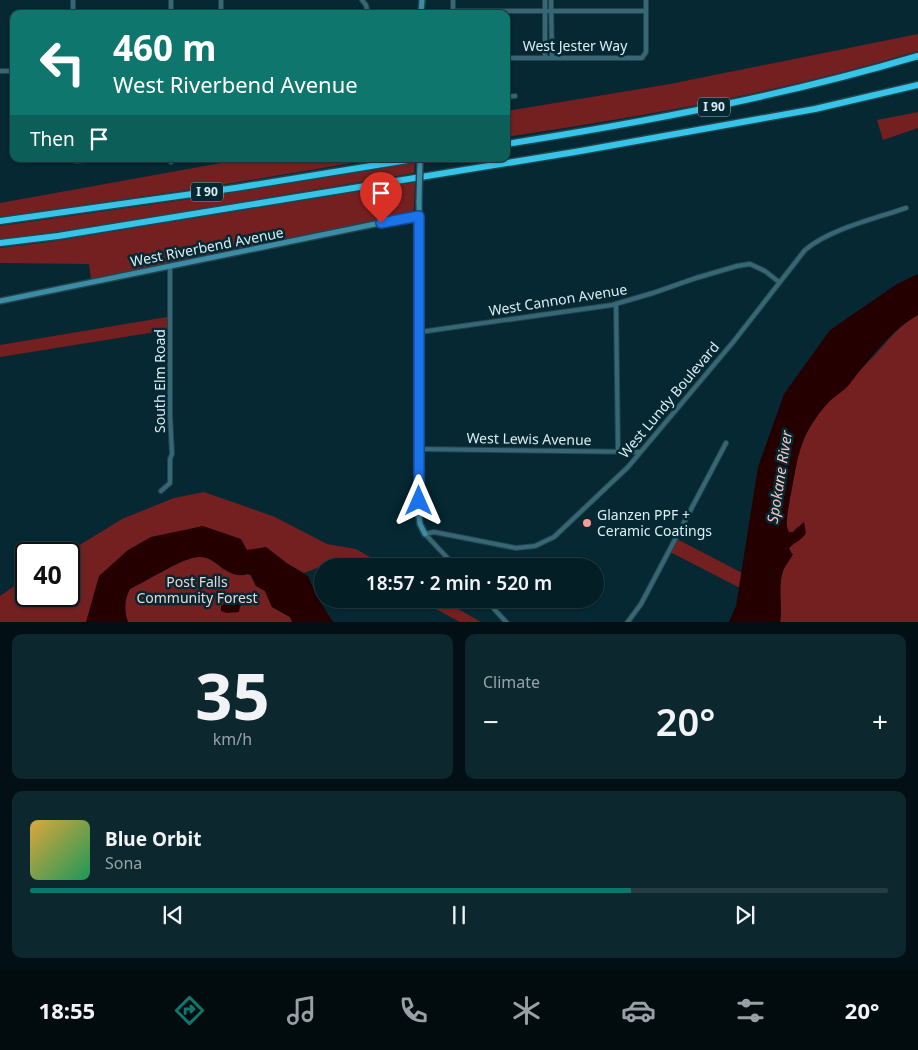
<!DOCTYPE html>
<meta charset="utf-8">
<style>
:root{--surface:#041e26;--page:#0d272e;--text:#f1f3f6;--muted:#97a2a7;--line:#253c43;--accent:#0f766e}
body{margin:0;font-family:"Noto Sans",sans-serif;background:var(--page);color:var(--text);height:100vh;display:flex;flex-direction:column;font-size:19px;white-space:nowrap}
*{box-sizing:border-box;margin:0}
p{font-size:16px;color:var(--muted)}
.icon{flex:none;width:28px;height:28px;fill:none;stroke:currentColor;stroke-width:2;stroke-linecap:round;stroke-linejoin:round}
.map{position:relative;height:622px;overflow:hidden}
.panel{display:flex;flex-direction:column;gap:12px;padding:12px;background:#021015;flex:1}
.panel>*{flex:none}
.top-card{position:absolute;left:10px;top:10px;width:500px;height:152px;border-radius:10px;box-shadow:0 1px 4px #0004,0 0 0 1px var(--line);background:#0f766e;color:#fff;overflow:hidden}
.speed{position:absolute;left:15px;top:542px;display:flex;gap:10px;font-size:25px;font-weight:700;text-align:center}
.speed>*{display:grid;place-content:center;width:65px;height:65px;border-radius:50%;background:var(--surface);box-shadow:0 1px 4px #0004,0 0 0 1px var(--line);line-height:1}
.speed .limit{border:2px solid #111;border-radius:8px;background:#fff;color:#111}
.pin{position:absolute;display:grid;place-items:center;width:42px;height:42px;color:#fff;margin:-51px -21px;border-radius:50% 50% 50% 0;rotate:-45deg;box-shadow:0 0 5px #0007}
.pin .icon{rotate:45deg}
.me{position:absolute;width:55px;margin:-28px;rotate:0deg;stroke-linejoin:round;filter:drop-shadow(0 0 4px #0008)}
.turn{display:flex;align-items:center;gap:18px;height:105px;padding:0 20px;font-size:22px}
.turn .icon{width:65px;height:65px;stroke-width:2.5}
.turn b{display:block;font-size:35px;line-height:42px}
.then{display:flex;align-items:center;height:48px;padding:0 20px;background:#0003;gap:10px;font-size:19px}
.big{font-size:38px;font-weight:600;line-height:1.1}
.panel .widget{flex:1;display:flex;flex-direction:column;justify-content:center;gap:8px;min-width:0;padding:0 18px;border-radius:10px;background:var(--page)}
.panel .dial{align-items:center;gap:0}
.dial b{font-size:65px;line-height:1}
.song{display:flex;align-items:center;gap:15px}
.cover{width:60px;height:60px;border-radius:8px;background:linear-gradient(135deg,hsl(40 70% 55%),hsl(150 70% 35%))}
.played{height:5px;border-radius:2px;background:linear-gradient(90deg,var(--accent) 70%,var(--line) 70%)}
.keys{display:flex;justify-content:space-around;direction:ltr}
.heat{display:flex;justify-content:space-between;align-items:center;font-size:28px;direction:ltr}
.panel .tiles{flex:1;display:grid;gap:12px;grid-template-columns:1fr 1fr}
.widget:last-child{grid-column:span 2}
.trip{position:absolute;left:314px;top:558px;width:290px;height:50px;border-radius:25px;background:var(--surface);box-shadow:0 1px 4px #0004,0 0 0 1px var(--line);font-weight:600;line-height:50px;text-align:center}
.tabs{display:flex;height:80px;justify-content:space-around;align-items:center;background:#020c0f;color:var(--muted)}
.tabs .icon{width:35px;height:35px}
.tabs .active{color:var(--accent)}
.tabs b{font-size:22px;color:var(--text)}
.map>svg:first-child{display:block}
.green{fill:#742021}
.water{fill:#240000}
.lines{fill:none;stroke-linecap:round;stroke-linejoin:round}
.street-casing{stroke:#23444d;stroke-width:6}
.secondary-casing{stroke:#23444d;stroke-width:8}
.highway-casing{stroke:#23444d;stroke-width:9}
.street{stroke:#376775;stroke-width:4}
.secondary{stroke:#3b8ca4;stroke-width:5}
.highway{stroke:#36c4e8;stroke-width:6}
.secondary-bridge-casing{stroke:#23444d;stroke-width:8;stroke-linecap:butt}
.secondary-bridge{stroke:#3b8ca4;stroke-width:5}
.route-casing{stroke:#114b97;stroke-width:12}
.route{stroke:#1a73e8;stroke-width:9}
.poi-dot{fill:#f59c96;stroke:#052832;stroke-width:2}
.labels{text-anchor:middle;stroke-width:5;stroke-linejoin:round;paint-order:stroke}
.shield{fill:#052832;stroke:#9bb2b9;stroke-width:1}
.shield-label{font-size:12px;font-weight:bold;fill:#dbedf3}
.street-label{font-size:14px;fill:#dbedf3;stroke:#052832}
.poi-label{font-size:14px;fill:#dbedf3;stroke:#052832;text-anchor:start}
.park-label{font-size:14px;fill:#efd4d1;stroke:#052832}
.water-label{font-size:15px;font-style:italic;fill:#f8c3be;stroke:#052832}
</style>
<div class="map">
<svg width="918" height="623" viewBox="0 0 918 623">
<rect width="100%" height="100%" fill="#052832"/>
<g class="green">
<path d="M918,34V51C783,92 645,116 506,137V111L670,84Z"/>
<polygon points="918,112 918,128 883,140 877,120"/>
<polygon points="243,159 376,159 215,186 0,217 0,203"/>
<polygon points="415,161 414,173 103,225 0,240 0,226 190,199"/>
<polygon points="415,182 414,209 411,215 91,279 89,264 0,263 0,248 49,242"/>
<path d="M918,315V622L780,623C783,607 778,590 782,575C783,567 789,560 792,553L789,548L797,540L798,526L793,532H789C784,524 789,507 790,498C794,480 796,460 802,442C813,413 849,381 871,359C887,343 896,327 918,315Z"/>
<polygon points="167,317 168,330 0,357 0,345"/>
<polygon points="204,492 275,517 327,544 356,549 386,566 353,566 333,562 304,573 288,564 247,550 203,526 86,622 0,622 0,596 26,578 26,596 69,596 69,554 65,554 122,519 174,498"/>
<polygon points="677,539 746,575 744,590 670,552"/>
<path d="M199,556L211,559L223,569L250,575L256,586L265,591L272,607L290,617L292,622H128C124,612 124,599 130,589L182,561Z"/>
<polygon points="417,599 441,599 481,622 460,622"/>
</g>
<g class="water">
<path d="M918,274V315C891,330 867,362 848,386C844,391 836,395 831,400C821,409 807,430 803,442C796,459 794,480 790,498C789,507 784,524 789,532H793L804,522L806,533C802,540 795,542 789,548L791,553L793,554C790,561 783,567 782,575C778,590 783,607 780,622H729L736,606L738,593L758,467L784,394L830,330L897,284Z"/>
<path d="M203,526L241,539L247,550L266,547L288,564L308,576L317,597L333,622H292L290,617L272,607L265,591L256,586L251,575L248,574C226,581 217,555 198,557C182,558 147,581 130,589C124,599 124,612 128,622H86L99,576L128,550L151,537Z"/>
<path d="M253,593L255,594L254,599L240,606L239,612L227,613L221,611V606L227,601L228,596L233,595L236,598C242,597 249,599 253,593Z"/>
</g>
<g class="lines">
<g class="street-casing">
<g id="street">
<polyline points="221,0 221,14"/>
<polyline points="362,0 366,5 368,14"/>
<polyline points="551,0 552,58"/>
<polyline points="453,11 646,11"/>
<polyline points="73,14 73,0"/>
<polyline points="171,14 171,0"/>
<polyline points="453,14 453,0"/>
<polyline points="506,58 642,58 646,52 646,0"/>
<polyline points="545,58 545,0"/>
<polyline points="0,71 14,71"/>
<polyline points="506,97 515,96"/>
<polyline points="73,159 76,161 90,159"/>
<polyline points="171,162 171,159"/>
<polyline points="616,304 618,452"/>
<polyline points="420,332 612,305 653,293 696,278 737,266 750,264 765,271 779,282"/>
<polyline points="419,449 639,452"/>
<polyline points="161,491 170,483 170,459 172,454 170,414 170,266"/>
<path d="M455,566L425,534L434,532L516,548L535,546L554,537L628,467L734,341L805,250C830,229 874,219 906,208"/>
<polyline points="485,599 507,623"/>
<polyline points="627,623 641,604 726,443"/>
</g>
</g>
<g class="secondary-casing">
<g id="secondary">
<polyline points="421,14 422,0"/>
<polyline points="419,201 420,332 419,517 420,524 425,534"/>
<polyline points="0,301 419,215"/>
</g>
</g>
<g class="highway-casing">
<g id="highway">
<path d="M506,144C645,122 783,96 918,56"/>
<polyline points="0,221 235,188 414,159"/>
<polyline points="0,243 58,236 575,152 815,109 918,85"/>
</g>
</g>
<use href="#street" class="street"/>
<use href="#secondary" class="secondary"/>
<use href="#highway" class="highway"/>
<g class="secondary-bridge-casing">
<polyline id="secondary-bridge" points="419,201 420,159"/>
</g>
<use href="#secondary-bridge" class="secondary-bridge"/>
</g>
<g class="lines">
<g class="route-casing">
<polyline id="route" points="381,223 419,216 419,501"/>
</g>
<use href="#route" class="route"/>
</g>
<circle class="poi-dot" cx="587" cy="523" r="5"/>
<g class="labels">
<g class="shield">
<rect x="698" y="97.5" width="32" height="19" rx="4"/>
<rect x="191" y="182.5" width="32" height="19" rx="4"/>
</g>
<g class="shield-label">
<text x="714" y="111">I 90</text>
<text x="207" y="196">I 90</text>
</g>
<g class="street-label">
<text x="575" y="51">West Jester Way</text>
<text transform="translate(207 247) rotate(-11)" y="5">West Riverbend Avenue</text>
<text transform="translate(558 300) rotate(-9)" y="5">West Cannon Avenue</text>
<text transform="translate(160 381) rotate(-90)" y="5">South Elm Road</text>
<text transform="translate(669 400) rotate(-50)" y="5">West Lundy Boulevard</text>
<text transform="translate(529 439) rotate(1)" y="5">West Lewis Avenue</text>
</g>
<g class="poi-label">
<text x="597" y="520">Glanzen PPF +<tspan x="597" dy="16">Ceramic Coatings</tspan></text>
</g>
<g class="park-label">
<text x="197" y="587">Post Falls<tspan x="197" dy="16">Community Forest</tspan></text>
</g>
<g class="water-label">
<text transform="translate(780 477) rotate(-81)" y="5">Spokane River</text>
</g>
</g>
</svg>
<div class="speed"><div class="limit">40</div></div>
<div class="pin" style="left:381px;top:223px;background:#d93025"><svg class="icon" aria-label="arrive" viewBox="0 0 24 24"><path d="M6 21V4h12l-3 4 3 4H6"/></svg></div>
<svg class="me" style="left:419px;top:501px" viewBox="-20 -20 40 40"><path d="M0-17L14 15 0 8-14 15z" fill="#1a73e8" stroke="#fff" stroke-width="4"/></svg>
<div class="trip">18:57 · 2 min · 520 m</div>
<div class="top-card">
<div class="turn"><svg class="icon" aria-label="left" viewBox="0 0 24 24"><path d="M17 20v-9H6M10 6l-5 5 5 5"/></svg><div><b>460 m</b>West Riverbend Avenue</div></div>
<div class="then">Then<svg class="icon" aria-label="arrive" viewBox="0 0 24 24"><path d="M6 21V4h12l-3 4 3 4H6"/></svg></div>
</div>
</div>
<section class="panel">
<div class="tiles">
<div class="widget dial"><b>35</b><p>km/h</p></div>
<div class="widget"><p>Climate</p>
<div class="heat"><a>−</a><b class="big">20°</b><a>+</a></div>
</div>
<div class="widget">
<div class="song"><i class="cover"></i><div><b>Blue Orbit</b><p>Sona</p></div></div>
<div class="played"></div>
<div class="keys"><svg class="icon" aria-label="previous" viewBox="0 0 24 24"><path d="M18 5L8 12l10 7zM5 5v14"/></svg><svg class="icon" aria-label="pause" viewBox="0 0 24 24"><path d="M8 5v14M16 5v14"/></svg><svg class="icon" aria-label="next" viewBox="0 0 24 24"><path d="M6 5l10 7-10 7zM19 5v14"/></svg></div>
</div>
</div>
</section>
<nav class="tabs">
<b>18:55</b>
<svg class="icon active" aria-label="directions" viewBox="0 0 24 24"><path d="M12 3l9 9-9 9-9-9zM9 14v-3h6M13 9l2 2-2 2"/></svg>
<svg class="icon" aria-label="music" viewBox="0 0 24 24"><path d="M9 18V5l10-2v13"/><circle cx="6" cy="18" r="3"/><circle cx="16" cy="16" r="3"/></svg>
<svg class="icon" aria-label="phone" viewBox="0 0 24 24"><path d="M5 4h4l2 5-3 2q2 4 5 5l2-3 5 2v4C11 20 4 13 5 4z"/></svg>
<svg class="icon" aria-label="climate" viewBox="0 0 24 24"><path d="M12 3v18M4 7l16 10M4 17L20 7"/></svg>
<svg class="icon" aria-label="car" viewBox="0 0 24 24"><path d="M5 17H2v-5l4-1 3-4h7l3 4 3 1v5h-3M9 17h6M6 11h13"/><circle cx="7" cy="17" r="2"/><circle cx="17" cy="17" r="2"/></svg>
<svg class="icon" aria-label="filters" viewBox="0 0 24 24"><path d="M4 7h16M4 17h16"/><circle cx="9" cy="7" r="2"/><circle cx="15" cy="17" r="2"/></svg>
<b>20°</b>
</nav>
